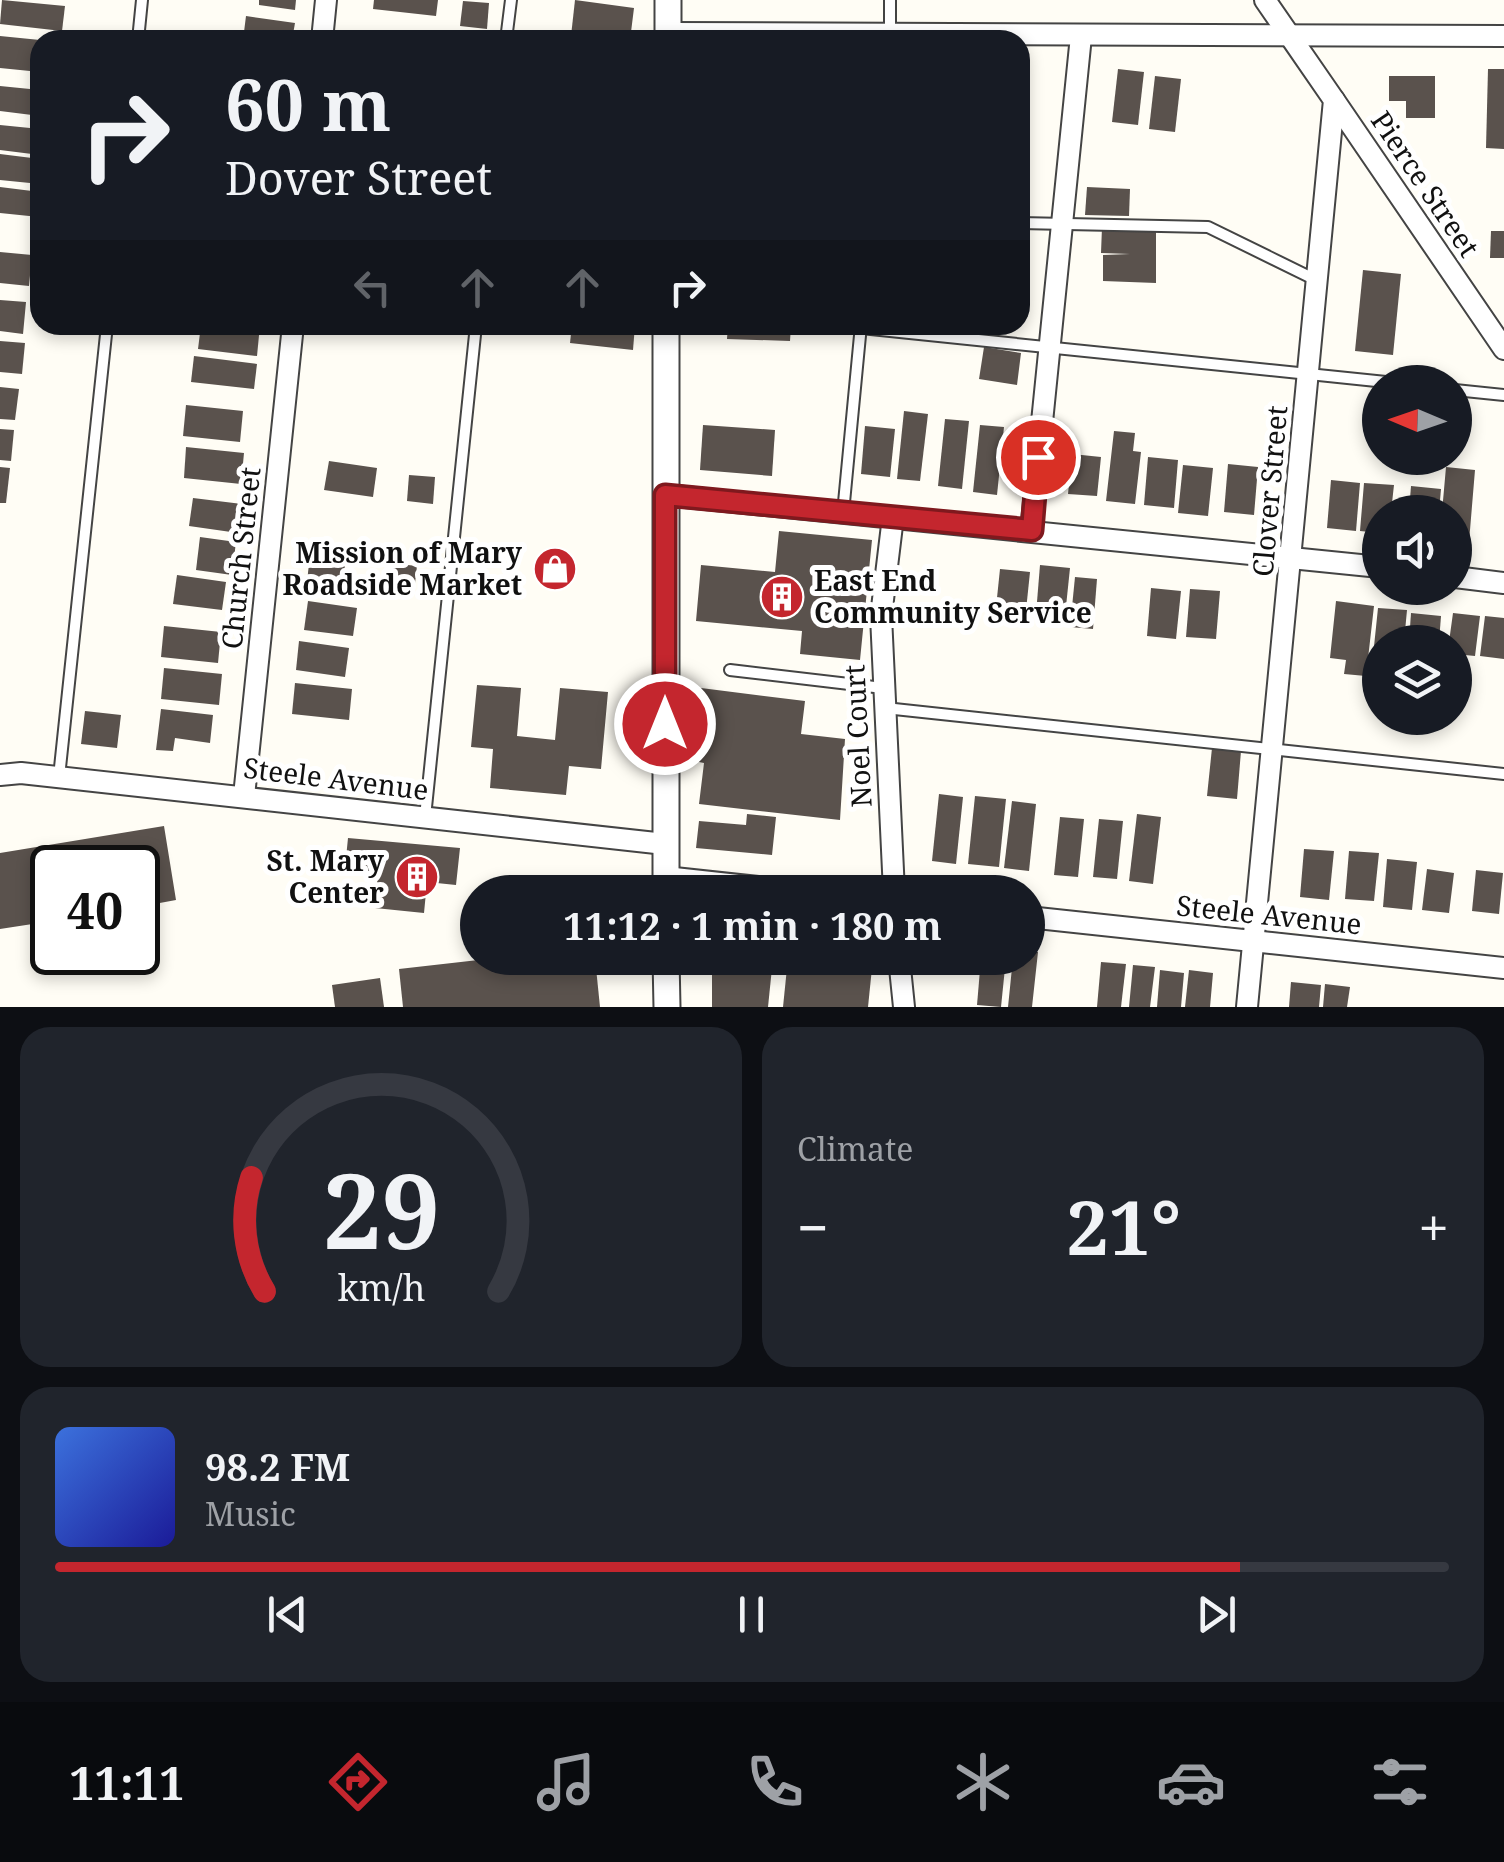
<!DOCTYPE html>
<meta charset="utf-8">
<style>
:root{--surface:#171b24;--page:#20242c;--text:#f1f3f6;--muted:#9ea1a6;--line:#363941;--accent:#c4262e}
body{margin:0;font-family:"Noto Serif",serif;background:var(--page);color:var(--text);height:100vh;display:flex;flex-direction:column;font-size:38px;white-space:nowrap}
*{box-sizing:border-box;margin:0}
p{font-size:32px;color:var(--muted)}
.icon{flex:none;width:55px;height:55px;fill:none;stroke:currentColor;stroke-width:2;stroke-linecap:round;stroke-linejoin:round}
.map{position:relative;height:1007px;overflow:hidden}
.sheet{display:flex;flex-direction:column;gap:20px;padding:20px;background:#0d0f14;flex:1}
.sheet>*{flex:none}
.guide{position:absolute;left:30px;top:30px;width:1000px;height:305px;border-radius:30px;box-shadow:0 5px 15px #0003;background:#171b24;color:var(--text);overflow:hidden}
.needle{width:65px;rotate:272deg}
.buttons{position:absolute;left:1362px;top:365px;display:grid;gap:20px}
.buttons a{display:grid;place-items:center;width:110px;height:110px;border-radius:50%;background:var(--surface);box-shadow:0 5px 15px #0003;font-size:50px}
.speed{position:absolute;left:30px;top:845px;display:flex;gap:20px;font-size:50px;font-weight:700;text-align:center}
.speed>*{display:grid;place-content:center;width:130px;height:130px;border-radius:50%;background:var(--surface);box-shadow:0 5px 15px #0003;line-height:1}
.speed .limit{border:5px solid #111;border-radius:15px;background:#fff;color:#111}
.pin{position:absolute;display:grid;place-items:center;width:85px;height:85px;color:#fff;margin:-42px;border:5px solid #fff;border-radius:50%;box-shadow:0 2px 10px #0007}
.me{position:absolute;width:110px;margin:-55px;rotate:0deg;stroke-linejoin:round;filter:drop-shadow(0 0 8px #0008)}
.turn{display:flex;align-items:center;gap:35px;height:210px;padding:0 30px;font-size:45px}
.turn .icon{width:130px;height:130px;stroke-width:2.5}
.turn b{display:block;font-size:70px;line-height:85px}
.lanes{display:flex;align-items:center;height:95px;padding:0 30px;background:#0003;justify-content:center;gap:50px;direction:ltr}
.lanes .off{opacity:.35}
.big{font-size:75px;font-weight:700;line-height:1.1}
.sheet .tile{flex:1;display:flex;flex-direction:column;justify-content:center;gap:15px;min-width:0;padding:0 35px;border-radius:30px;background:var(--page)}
.sheet .dial{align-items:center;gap:0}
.dial svg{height:260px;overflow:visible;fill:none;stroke:var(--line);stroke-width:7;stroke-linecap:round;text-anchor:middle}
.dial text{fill:var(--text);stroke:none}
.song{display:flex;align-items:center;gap:30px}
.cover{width:120px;height:120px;border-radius:15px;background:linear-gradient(135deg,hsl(220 70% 55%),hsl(240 70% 35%))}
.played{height:10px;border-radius:5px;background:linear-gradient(90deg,var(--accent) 85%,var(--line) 85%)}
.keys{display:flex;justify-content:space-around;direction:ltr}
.heat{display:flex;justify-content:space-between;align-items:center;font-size:55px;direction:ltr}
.sheet .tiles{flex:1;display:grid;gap:20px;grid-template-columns:1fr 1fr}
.tile:last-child{grid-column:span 2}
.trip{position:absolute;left:460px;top:875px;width:585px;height:100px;border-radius:50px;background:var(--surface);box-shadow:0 5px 15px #0003;font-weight:700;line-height:100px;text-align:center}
.tab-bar{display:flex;height:160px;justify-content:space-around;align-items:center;background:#090b0e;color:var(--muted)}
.tab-bar .icon{width:70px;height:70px}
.tab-bar .selected{color:var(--accent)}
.tab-bar b{font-size:45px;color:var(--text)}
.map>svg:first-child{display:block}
.building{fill:#5a524d}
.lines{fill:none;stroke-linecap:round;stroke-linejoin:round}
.service-casing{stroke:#444;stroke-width:14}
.minor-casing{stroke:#444;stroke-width:24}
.tertiary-casing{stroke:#444;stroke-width:29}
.service{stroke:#fff;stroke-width:10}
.minor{stroke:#fff;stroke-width:20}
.tertiary{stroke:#fff;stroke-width:25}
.route-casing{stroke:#7f191e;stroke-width:25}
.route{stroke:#c4262e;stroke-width:18}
.labels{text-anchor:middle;stroke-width:10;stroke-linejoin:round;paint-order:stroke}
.street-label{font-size:28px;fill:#111;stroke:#fff}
.poi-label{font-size:28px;font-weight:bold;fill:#111;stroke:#fff;text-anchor:end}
</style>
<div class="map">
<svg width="1504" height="1007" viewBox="0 0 1504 1007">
<rect width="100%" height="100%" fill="#fffdf5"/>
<g class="building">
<polygon points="2,0 65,6 62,31 0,24"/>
<polygon points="259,0 296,0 295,10 259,5"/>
<polygon points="374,0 438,0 436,16 373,9"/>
<polygon points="575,0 634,8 630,40 571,36"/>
<polygon points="463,1 489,3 487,29 460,26"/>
<polygon points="246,16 295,23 292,40 243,40"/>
<polygon points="0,36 40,40 40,72 0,68"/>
<polygon points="1118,69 1144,72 1138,125 1112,122"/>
<polygon points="1488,69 1504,69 1504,149 1486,148"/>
<polygon points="1155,76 1181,79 1175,132 1149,129"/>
<polygon points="1389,76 1435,76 1435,118 1406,118 1406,101 1389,101"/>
<polygon points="0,86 40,90 40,116 0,111"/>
<polygon points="0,125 40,129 40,155 0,150"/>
<polygon points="0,154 40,159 40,184 0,180"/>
<polygon points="0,187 40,192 39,217 0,213"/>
<polygon points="1087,187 1130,189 1129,216 1085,215"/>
<polygon points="1102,227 1156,229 1156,283 1103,281 1103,255 1130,254 1101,253"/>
<polygon points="1491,231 1504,231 1504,258 1490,258"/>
<polygon points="0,252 32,255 29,286 0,283"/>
<polygon points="1363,270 1401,274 1393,355 1355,351"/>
<polygon points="0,300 26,302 23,334 0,331"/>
<polygon points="201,325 260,325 257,356 198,349"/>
<polygon points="572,325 635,325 633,350 570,343"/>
<polygon points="728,325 791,325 790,341 727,339"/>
<polygon points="0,341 25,343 22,374 0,372"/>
<polygon points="984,347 1021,353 1017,385 979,379"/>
<polygon points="194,356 257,364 254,389 191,382"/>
<polygon points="0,387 19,389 15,420 0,419"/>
<polygon points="186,405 243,411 240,442 183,436"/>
<polygon points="904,411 928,414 920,481 897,479"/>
<polygon points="945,419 969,421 962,489 938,486"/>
<polygon points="703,425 775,430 772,476 700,470"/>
<polygon points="980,425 1004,427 997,495 973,492"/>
<polygon points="865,426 895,429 890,477 861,474"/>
<polygon points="0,429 14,430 11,461 0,460"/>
<polygon points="1114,431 1135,433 1133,451 1141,452 1135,504 1106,501"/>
<polygon points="186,447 244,453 241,484 184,478"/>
<polygon points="1072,454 1101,457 1097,496 1068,494"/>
<polygon points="1148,457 1178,460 1174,508 1144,505"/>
<polygon points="329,461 377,468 373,497 324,490"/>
<polygon points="1228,464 1258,467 1254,515 1224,512"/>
<polygon points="1183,465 1213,468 1208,516 1178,513"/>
<polygon points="0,467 10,468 6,503 0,503"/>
<polygon points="1446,467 1475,470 1469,542 1455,541 1455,512 1442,512"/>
<polygon points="409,475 435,477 433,504 407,501"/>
<polygon points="1331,480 1360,483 1356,531 1327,528"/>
<polygon points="1364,483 1394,485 1391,512 1380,512 1380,533 1360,531"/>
<polygon points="1411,486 1441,489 1439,512 1409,512"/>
<polygon points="193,498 242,504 238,533 189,526"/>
<polygon points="779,531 872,540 860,660 800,654 802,631 696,621 701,565 775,572"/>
<polygon points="200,537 236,542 232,575 196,570"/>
<polygon points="311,548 347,552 342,585 307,581"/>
<polygon points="390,563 417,566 414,592 387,590"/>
<polygon points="1040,565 1070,568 1065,616 1036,614"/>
<polygon points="1000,569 1030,572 1025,620 995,617"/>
<polygon points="177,575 226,582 222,610 173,604"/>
<polygon points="1075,577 1097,579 1093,629 1070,627"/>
<polygon points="1151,588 1181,591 1176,639 1147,636"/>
<polygon points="1190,589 1220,591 1216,639 1186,637"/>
<polygon points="308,601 357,608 353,636 304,630"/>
<polygon points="1336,601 1374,606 1366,676 1344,674 1346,660 1330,658"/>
<polygon points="1378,608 1407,610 1404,642 1380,642 1380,656 1373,656"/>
<polygon points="1411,613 1441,616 1439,642 1409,642"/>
<polygon points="1453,613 1480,616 1475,656 1455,654 1455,642 1449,642"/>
<polygon points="1485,616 1504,618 1504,659 1480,656"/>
<polygon points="164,626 221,632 218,663 161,657"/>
<polygon points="299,641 349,648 345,677 296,670"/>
<polygon points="164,668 222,674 219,705 161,699"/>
<polygon points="295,683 352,689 349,720 292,714"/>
<polygon points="477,685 521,688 517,736 555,740 560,688 608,692 601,769 569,766 566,795 490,788 493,749 471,747"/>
<polygon points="701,688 805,701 801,734 845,739 840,820 699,804 704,763 699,762 704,723 697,722"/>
<polygon points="161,709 213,715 210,743 175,738 173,751 156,750"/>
<polygon points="85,711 121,715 117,748 81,744"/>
<polygon points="1212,748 1241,751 1237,799 1207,796"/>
<polygon points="939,794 963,797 956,864 932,861"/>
<polygon points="975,796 1006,799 999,867 968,864"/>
<polygon points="1012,801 1036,804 1029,871 1004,868"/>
<polygon points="747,814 776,817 772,855 696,848 699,821 746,825"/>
<polygon points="1137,814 1161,817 1153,884 1129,881"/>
<polygon points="1060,817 1084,819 1078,877 1054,875"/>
<polygon points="1099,819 1123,821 1117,879 1093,877"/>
<polygon points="164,826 176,900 138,907 138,868 52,868 52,921 0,929 0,853"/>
<polygon points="348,838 460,848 456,885 427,882 424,913 375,908 378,872 345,868"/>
<polygon points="1304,849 1334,851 1329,900 1300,897"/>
<polygon points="1349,851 1379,853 1374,901 1345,899"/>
<polygon points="1387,859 1417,862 1412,910 1383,907"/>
<polygon points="1427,869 1454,873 1449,913 1422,910"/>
<polygon points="1476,870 1503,873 1499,914 1472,911"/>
<polygon points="1028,951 1038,952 1032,1007 1008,1007 1013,958 1028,958"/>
<polygon points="496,958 595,958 600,1007 403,1007 399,969"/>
<polygon points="712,958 773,958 768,1007 712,1007"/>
<polygon points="788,958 873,958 868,1007 783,1007"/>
<polygon points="981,958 1006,958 1001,1007 977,1005"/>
<polygon points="1101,962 1126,964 1121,1007 1097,1007"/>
<polygon points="1133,965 1155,967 1150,1007 1129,1007"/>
<polygon points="1160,970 1184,973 1181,1007 1157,1007"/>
<polygon points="1189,970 1213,973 1210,1007 1185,1007"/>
<polygon points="380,978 384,1007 335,1007 332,985"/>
<polygon points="1291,982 1321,985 1319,1007 1289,1007"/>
<polygon points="1325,984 1350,987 1347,1007 1323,1007"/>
</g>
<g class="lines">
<g class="service-casing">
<g id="service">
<polyline points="890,0 890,34"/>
<polyline points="138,40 142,0"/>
<polyline points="506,40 511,0"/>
<polyline points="1020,223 1208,227 1316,280"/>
<polyline points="861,328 1386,382"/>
<polyline points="1455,390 1504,395"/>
<polyline points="843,513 861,325"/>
<polyline points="730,670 883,688"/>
<polyline points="885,708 1504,774"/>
<polyline points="59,777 107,325"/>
<polyline points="425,817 476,325"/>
</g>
</g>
<g class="minor-casing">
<g id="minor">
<polyline points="668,33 1504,36"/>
<polyline points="322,40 326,0"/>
<polyline points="1334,100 1504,349"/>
<polyline points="665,495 1380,567"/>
<polyline points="893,517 881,616 894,892"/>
<polyline points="1031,531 1081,36"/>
<polyline points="1455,577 1504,583"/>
<polyline points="0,775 21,773 665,844"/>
<polyline points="244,796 293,325"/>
<polyline points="665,877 804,892"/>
<polyline points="1028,917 1504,968"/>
<polyline points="899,958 904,1007"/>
<polyline points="1247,1007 1334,100 1265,0"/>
</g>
</g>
<g class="tertiary-casing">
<g id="tertiary">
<polyline points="668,40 668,0"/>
<polyline points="666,892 666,325"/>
<polyline points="666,958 667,1007"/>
</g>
</g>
<use href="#service" class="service"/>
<use href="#minor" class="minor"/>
<use href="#tertiary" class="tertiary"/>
</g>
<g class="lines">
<g class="route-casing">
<polyline id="route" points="665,724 665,495 1032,530 1038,457"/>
</g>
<use href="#route" class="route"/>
</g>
<defs>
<g id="shop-disc" transform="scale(2.25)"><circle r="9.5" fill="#c4262e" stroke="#fff"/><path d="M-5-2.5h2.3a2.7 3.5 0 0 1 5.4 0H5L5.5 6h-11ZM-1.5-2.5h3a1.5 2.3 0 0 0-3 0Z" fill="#fff"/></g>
<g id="building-disc" transform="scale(2.25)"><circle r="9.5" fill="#c4262e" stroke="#fff"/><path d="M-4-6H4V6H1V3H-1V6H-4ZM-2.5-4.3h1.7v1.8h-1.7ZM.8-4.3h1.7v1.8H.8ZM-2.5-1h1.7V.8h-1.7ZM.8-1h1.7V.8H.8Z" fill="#fff"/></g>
</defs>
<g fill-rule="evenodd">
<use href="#shop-disc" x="555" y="569"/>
<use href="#building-disc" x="782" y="597"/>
<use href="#building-disc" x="417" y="877"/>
</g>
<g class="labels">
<g class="street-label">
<text transform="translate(1425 184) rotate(56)" y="10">Pierce Street</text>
<text transform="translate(1270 491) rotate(-85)" y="10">Clover Street</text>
<text transform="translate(241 558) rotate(-84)" y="10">Church Street</text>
<text transform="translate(858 736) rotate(-93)" y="10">Noel Court</text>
<text transform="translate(336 779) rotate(7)" y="10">Steele Avenue</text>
<text transform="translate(1269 915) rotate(6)" y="10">Steele Avenue</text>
</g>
<g class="poi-label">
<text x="522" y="563">Mission of Mary<tspan x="522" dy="32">Roadside Market</tspan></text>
<text x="814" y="591" text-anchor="start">East End<tspan x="814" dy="32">Community Service</tspan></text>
<text x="384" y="871">St. Mary<tspan x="384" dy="32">Center</tspan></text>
</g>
</g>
</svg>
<div class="buttons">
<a><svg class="needle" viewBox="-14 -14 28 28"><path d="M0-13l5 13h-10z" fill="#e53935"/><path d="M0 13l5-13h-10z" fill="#9ea1a6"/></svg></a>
<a><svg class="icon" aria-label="sound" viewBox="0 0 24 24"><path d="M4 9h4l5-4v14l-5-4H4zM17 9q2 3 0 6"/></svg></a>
<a><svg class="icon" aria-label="layers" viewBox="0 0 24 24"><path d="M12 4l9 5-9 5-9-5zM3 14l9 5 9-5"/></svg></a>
</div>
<div class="speed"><div class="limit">40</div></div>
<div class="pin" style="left:1038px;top:457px;background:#d93025"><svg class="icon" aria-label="arrive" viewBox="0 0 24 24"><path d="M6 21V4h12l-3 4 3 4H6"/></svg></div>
<svg class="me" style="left:665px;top:724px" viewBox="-20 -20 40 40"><circle r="17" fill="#c4262e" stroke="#fff" stroke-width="3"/><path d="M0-11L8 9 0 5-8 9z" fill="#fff"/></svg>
<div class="trip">11:12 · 1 min · 180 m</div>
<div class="guide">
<div class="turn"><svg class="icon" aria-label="right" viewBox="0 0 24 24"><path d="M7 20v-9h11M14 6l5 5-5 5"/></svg><div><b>60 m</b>Dover Street</div></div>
<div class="lanes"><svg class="icon off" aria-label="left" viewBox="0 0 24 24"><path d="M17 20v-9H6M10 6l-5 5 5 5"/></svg><svg class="icon off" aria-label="ahead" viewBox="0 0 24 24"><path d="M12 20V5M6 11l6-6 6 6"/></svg><svg class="icon off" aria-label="ahead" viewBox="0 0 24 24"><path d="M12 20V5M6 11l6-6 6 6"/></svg><svg class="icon" aria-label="right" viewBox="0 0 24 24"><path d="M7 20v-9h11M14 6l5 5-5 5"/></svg></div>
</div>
</div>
<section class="sheet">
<div class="tiles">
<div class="tile dial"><svg viewBox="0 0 100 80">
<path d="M14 69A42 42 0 1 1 86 69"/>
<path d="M14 69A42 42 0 0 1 10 34" stroke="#c4262e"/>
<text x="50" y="56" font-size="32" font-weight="700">29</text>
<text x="50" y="72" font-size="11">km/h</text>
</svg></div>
<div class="tile"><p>Climate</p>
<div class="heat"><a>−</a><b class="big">21°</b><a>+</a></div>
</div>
<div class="tile">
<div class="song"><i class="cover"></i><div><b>98.2 FM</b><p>Music</p></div></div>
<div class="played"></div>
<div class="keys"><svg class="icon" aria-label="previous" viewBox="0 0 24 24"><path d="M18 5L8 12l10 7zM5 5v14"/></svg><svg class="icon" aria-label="pause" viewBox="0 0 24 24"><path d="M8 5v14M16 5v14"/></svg><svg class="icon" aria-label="next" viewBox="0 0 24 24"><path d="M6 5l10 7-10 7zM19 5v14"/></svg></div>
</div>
</div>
</section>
<nav class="tab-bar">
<b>11:11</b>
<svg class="icon selected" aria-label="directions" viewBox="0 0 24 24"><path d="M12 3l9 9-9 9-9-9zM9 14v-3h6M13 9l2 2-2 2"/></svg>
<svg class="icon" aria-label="music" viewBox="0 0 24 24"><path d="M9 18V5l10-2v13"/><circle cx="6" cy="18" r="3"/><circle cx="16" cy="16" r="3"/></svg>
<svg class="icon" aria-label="phone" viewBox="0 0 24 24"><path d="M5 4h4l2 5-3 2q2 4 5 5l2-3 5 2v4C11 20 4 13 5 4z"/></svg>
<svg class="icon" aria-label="climate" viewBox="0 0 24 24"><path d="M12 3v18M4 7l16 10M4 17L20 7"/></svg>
<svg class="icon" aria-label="car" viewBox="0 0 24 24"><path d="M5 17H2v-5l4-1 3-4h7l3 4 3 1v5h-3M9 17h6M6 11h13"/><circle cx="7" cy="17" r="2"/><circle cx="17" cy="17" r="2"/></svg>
<svg class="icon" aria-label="filters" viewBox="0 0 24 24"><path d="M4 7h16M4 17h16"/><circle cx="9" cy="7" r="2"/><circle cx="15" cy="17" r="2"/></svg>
</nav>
